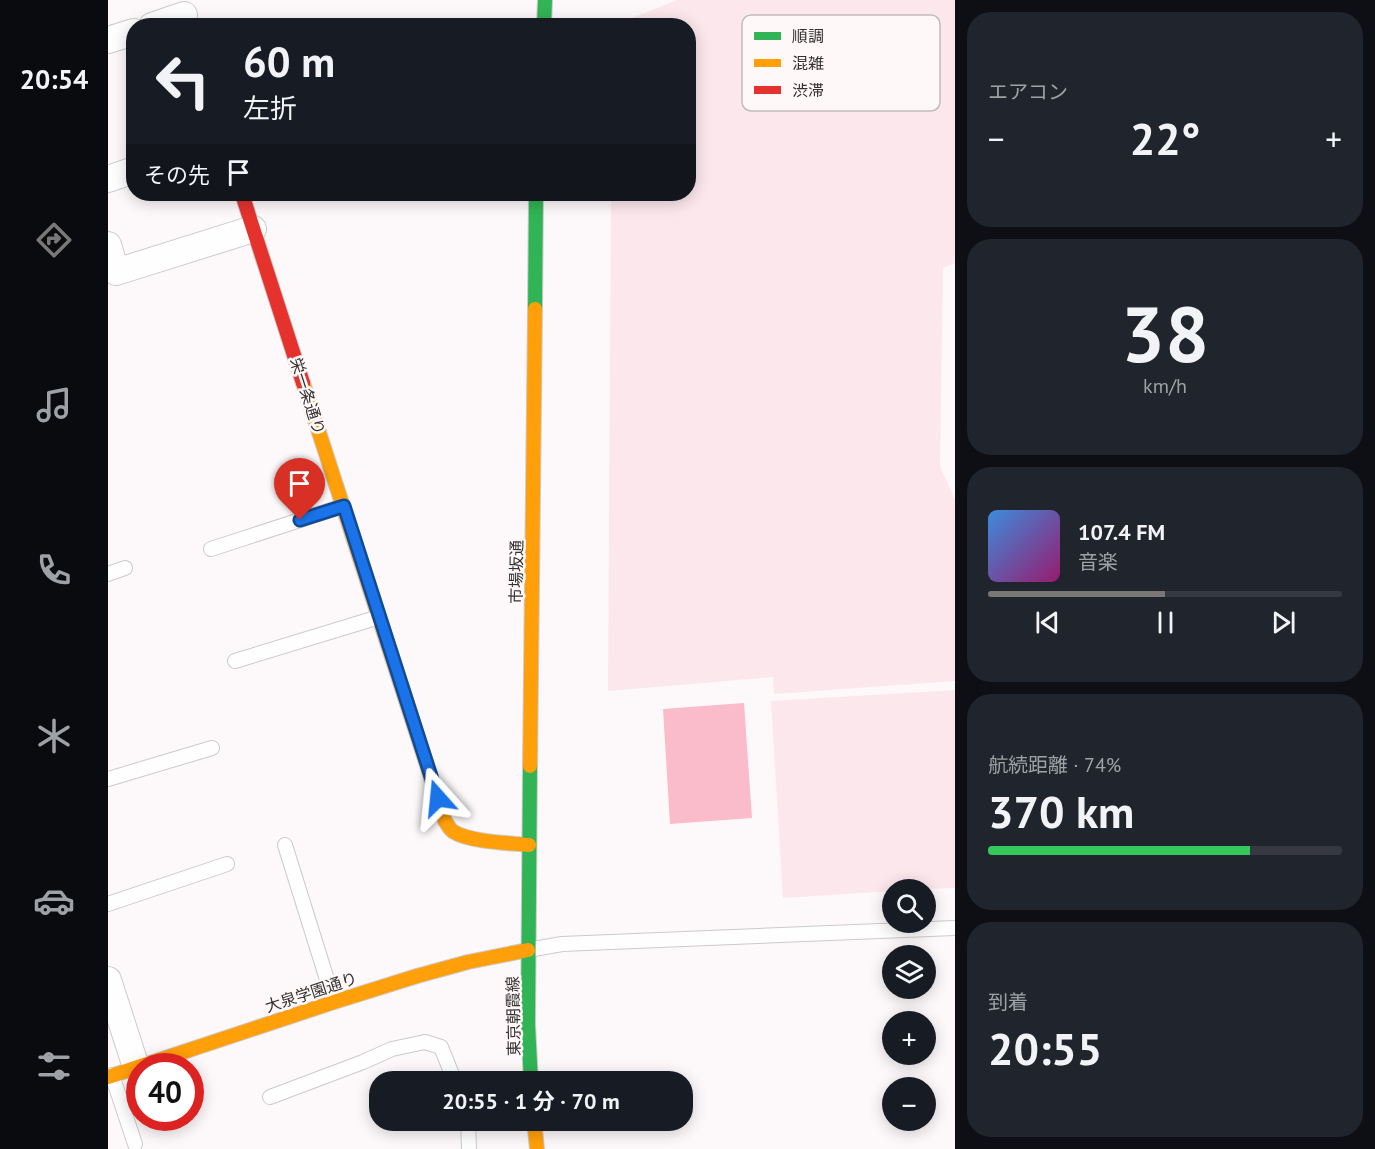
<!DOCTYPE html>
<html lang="ja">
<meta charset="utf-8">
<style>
:root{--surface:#171b24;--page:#20242c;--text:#f1f3f6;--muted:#9ea1a6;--line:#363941;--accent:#7a7777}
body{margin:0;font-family:"PT Sans","Noto Sans JP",sans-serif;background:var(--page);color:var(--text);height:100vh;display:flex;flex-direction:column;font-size:22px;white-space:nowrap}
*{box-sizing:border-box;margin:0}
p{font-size:20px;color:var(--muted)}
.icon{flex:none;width:33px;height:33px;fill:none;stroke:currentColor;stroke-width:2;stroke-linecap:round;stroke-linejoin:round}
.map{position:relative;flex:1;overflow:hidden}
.drawer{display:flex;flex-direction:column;gap:12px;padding:12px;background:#0d0f14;width:420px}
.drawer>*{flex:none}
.top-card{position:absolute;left:18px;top:18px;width:570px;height:183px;border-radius:24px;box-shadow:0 3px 15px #0003;background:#171b24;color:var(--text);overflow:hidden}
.tools{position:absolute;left:774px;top:879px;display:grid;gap:12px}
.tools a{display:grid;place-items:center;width:54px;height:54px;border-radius:50%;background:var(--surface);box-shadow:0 3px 15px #0003;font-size:30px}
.speed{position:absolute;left:18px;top:1053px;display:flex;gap:12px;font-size:30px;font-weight:700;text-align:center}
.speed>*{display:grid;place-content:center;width:78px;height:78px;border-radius:50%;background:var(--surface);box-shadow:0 3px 15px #0003;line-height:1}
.speed .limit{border:9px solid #d22;background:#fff;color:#111}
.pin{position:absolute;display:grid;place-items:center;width:51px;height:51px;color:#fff;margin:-62px -26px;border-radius:50% 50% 50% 0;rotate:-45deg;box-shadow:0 0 6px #0007}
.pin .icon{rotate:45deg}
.me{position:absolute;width:66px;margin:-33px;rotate:342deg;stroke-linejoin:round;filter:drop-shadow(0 0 4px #0008)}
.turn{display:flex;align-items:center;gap:21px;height:126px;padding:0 18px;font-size:27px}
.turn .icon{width:78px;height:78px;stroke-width:2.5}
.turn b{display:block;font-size:42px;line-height:51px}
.then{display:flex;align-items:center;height:57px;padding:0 18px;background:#0003;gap:12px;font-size:22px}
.big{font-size:45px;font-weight:700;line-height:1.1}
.drawer .tile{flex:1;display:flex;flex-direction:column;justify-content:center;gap:9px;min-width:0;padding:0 21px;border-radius:24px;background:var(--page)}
.drawer .dial{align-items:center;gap:0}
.dial b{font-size:78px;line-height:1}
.song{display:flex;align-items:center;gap:18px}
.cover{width:72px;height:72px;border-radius:9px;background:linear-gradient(135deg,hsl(210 70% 55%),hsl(320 70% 35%))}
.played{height:6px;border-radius:3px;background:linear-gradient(90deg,var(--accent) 50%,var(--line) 50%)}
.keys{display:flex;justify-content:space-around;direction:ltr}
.heat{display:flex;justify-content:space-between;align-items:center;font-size:33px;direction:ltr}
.charge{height:9px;border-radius:4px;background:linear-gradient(90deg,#34c759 74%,var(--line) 0)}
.trip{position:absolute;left:261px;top:1071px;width:324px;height:60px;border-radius:24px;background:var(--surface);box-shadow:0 3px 15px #0003;font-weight:700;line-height:60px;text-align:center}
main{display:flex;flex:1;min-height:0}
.tab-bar{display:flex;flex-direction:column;width:108px;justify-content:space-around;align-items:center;background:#090b0e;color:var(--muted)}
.tab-bar .icon{width:42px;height:42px}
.tab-bar .selected{color:var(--accent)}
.tab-bar b{font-size:27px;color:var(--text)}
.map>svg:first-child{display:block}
.green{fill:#fce7ec}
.water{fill:#fabbca}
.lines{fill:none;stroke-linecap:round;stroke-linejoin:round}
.lane-casing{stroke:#cdcacb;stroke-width:16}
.street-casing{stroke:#cdcacb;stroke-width:28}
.fast-casing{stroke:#cdcacb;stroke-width:16}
.slow-casing{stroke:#cdcacb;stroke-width:16}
.jam-casing{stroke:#cdcacb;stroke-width:16}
.lane{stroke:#fffefe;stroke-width:14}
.street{stroke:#fffefe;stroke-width:26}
.fast{stroke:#30b455;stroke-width:14}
.slow{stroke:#ff9f0a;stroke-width:14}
.jam{stroke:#e5322d;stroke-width:14}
.route-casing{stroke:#114b97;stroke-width:15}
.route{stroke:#1a73e8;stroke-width:10}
.labels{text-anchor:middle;stroke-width:5;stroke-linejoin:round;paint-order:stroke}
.street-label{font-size:16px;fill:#343131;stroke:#fef8f9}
.key{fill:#fef8f9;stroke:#c1bcbd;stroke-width:1.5}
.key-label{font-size:16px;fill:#343131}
</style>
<main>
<nav class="tab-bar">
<b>20:54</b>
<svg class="icon selected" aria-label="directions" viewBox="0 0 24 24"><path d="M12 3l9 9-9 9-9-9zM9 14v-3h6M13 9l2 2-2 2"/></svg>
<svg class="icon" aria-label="music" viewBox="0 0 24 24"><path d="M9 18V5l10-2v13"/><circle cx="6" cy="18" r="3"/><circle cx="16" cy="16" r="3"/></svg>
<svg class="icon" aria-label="phone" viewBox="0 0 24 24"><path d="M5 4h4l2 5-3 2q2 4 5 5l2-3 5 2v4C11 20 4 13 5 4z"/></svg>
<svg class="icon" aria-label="climate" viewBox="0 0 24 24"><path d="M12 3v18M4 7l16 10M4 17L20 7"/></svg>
<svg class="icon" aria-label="car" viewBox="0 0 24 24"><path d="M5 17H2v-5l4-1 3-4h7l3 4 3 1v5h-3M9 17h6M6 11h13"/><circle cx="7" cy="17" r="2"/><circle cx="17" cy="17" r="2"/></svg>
<svg class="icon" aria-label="filters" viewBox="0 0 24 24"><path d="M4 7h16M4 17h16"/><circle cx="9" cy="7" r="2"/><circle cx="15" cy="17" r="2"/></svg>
</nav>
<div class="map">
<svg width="847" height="1149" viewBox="0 0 847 1149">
<rect width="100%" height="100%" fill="#fdf9fa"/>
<g class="green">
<polygon points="569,0 847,0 847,263 835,268 832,466 847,500 847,681 666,694 665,677 500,691 503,194 580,194 580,26 507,25"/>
<polygon points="847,690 847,888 784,890 784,891 675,898 663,701"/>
</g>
<polygon class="water" points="636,703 644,818 562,824 555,709"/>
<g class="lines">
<g class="lane-casing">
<g id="lane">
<polyline points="103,549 235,506"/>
<polyline points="0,574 17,568"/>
<polyline points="127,661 271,617"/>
<polyline points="0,779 104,748"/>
<polyline points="177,845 226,1002"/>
<polyline points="0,904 119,864"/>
<polyline points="420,950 454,944 847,928"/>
<polyline points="4,1075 27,1144"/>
<polyline points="162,1097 255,1062 284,1049 317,1042 333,1047 347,1082"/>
<polyline points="360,1120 361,1149"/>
</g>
</g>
<g class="street-casing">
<g id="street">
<polyline points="44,26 76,15"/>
<polyline points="0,40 26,32"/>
<polyline points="0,179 26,170"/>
<polyline points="0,245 8,272 145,229"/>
<polyline points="0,980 28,1067"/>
</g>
</g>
<g class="fast-casing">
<g id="fast">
<polyline points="436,26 437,0"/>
<polyline points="427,309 428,194"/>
<polyline points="422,766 420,1024 423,1082"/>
</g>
</g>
<g class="slow-casing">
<g id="slow">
<path d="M195,383L337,821C340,825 342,830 346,832C362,842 402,843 421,845"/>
<polyline points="422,766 427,309"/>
<polyline points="0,1077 226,1002 309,976 360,962 420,950"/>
<polyline points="426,1120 429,1149"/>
</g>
</g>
<g class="jam-casing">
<polyline id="jam" points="134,194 195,383"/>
</g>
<use href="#lane" class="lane"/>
<use href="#street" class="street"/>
<use href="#fast" class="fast"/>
<use href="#slow" class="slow"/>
<use href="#jam" class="jam"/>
</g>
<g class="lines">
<g class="route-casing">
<polyline id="route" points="192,520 236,506 330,798"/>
</g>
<use href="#route" class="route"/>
</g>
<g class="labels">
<g class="street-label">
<text transform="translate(200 396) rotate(72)" y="6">栄一条通り</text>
<text transform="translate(408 572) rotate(-89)" y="6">市場坂通</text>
<text transform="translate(203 992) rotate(-18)" y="6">大泉学園通り</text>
<text transform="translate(405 1016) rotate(-91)" y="6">東京朝霞線</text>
</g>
</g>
<rect x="634" y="15" width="198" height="96" rx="9" class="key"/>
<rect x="646" y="32" width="27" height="8" fill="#30b455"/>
<rect x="646" y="59" width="27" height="8" fill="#ff9f0a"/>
<rect x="646" y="86" width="27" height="8" fill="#e5322d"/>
<g class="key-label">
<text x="684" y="42">順調</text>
<text x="684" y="69">混雑</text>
<text x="684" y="96">渋滞</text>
</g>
</svg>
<div class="tools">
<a><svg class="icon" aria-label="search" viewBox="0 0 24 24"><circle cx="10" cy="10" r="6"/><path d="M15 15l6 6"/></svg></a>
<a><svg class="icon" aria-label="layers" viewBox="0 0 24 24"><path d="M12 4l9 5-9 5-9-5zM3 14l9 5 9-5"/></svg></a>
<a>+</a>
<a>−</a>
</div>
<div class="speed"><div class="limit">40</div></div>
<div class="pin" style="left:192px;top:520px;background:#d93025"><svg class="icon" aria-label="arrive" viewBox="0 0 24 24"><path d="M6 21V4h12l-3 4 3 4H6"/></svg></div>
<svg class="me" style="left:330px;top:798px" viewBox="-20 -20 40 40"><path d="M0-17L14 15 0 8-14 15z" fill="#1a73e8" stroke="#fff" stroke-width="4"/></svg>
<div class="trip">20:55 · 1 分 · 70 m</div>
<div class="top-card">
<div class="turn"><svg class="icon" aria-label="left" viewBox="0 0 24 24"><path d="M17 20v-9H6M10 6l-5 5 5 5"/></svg><div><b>60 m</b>左折</div></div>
<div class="then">その先<svg class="icon" aria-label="arrive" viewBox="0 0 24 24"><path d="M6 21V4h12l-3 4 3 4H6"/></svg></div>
</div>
</div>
<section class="drawer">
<div class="tile"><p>エアコン</p>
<div class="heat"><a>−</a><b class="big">22°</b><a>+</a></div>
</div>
<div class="tile dial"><b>38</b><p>km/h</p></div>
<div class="tile">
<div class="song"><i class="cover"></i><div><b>107.4 FM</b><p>音楽</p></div></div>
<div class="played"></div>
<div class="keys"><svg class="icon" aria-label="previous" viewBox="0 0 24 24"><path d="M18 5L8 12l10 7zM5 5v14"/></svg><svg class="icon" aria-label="pause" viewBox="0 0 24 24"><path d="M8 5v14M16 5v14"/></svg><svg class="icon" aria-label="next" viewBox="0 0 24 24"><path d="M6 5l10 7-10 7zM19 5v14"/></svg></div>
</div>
<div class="tile"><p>航続距離 · 74%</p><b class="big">370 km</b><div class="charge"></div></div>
<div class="tile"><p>到着</p><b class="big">20:55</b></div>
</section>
</main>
